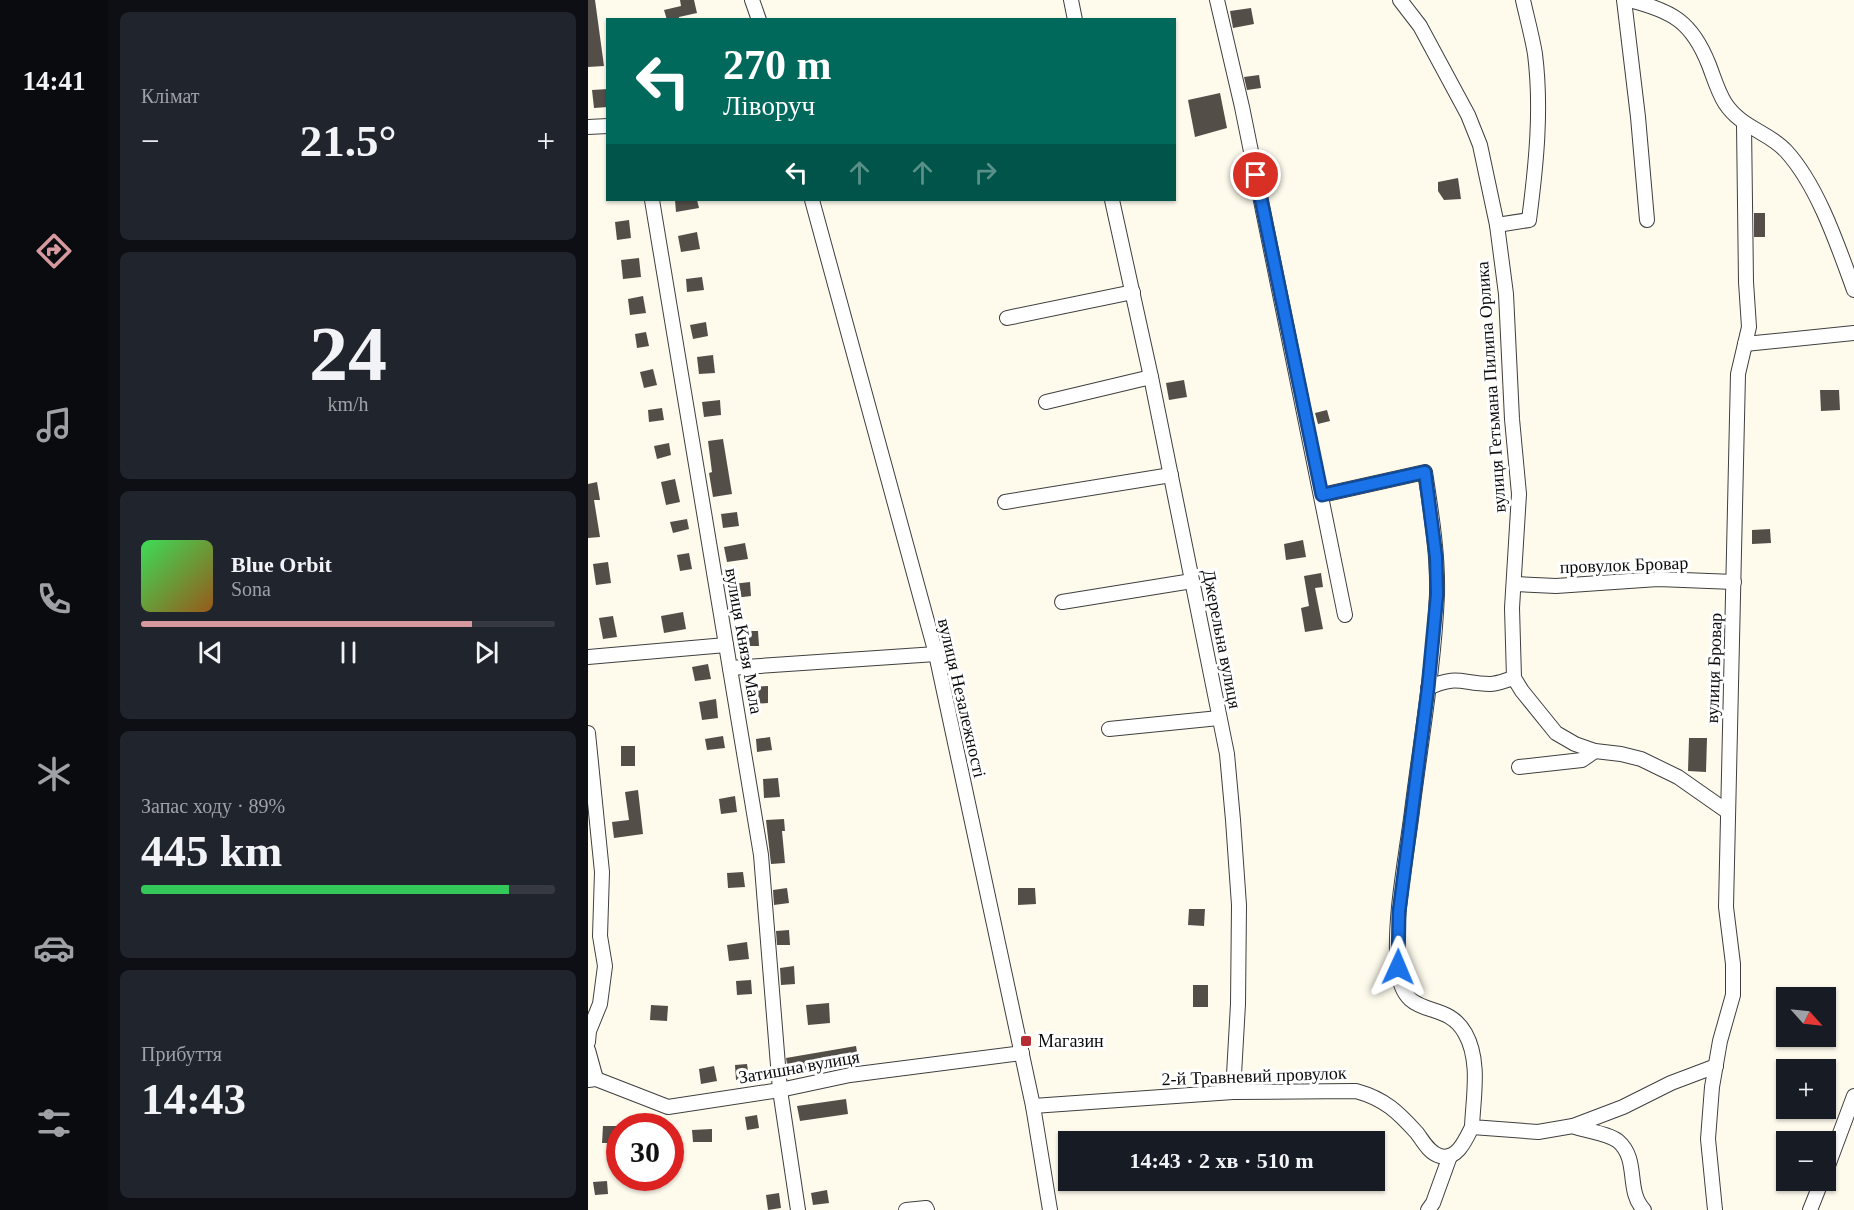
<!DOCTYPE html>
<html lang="uk">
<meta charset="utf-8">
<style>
:root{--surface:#171b24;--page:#20242c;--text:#f1f3f6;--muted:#9ea1a6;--line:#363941;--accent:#d6999e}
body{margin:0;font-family:"Times New Roman",serif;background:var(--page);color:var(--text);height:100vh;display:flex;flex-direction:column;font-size:22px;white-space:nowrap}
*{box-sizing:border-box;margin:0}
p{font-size:20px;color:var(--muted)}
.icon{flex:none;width:33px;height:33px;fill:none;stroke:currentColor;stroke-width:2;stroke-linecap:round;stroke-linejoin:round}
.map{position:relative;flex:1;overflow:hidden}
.details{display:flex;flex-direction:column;gap:12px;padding:12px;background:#0d0f14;width:480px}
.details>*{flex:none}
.top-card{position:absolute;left:18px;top:18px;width:570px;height:183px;border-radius:0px;box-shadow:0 2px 4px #0004;background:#00695c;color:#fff;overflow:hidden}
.needle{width:39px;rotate:117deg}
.buttons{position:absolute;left:1188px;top:987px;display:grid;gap:12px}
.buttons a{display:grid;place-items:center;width:60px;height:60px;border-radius:0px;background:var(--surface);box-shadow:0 2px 4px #0004;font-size:30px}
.speed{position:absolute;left:18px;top:1113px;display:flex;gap:12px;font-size:30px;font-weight:700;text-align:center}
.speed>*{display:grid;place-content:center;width:78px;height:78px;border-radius:50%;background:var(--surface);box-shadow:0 2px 4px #0004;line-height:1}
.speed .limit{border:9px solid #d22;background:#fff;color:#111}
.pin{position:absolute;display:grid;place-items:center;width:51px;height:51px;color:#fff;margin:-26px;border:3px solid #fff;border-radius:50%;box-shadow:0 2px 6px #0007}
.me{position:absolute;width:66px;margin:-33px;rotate:1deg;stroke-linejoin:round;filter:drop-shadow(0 0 4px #0008)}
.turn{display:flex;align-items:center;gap:21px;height:126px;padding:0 18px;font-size:27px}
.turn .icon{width:78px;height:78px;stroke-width:2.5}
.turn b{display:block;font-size:42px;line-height:51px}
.lanes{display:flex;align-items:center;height:57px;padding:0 18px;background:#0003;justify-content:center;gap:30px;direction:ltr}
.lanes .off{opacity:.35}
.big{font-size:45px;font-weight:800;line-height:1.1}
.details .widget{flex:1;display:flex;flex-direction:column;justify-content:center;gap:9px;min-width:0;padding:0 21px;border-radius:9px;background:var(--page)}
.details .dial{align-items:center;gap:0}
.dial b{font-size:78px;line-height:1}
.song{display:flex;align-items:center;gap:18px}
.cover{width:72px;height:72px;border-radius:9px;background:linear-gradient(135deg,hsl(130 70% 55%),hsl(30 70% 35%))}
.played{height:6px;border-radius:3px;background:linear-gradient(90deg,var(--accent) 80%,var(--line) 80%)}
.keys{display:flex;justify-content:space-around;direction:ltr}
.heat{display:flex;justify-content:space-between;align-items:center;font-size:33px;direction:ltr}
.charge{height:9px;border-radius:4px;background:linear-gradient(90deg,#34c759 89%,var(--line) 0)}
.trip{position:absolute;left:470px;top:1131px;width:327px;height:60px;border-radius:0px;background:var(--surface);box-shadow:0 2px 4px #0004;font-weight:800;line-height:60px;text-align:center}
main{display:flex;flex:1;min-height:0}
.tabs{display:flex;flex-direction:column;width:108px;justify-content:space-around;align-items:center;background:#090b0e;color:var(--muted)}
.tabs .icon{width:42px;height:42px}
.tabs .selected{color:var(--accent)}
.tabs b{font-size:27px;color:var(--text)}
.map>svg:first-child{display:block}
.building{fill:#544e49}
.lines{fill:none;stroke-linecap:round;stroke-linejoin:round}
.minor-casing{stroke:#3f3f3f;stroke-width:16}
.minor{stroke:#fff;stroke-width:14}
.route-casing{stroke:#114b97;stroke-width:15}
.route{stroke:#1a73e8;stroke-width:10}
.poi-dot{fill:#b52c32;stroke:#fff;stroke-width:2}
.labels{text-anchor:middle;stroke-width:6;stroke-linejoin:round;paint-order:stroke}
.street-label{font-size:18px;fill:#0c0c0c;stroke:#fff}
.poi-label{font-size:18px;fill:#0c0c0c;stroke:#fff;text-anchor:start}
</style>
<main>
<nav class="tabs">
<b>14:41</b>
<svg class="icon selected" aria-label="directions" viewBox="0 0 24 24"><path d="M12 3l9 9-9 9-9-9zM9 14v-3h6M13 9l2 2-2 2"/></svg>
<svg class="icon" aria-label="music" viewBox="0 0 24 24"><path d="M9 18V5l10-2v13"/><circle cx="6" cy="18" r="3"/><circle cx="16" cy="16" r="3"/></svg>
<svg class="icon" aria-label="phone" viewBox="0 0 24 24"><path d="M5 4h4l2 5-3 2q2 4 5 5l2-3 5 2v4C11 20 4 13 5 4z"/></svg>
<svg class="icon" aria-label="climate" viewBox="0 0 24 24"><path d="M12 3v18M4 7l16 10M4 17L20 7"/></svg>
<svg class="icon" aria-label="car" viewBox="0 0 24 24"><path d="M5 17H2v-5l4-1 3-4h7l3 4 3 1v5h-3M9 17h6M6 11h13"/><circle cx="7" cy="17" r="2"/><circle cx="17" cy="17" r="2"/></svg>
<svg class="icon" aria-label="filters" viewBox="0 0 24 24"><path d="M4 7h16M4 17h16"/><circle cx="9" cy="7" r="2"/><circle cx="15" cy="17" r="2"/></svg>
</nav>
<section class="details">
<div class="widget"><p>Клімат</p>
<div class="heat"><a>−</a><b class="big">21.5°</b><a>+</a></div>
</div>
<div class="widget dial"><b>24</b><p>km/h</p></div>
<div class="widget">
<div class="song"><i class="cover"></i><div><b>Blue Orbit</b><p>Sona</p></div></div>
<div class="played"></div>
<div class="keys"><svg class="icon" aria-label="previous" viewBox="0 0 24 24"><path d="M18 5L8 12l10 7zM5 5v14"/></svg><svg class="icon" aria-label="pause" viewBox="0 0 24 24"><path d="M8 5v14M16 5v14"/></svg><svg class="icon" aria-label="next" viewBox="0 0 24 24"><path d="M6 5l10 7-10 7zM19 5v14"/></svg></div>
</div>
<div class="widget"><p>Запас ходу · 89%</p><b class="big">445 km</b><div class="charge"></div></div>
<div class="widget"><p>Прибуття</p><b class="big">14:43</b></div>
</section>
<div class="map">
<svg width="1266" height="1210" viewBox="0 0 1266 1210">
<rect width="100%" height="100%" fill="#fefbed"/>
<g class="building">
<polygon points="0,0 7,0 16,66 0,67"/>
<polygon points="92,0 106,0 109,13 91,17 91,20 79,20 76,10 93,6"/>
<polygon points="663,8 666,24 645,28 642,11"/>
<polygon points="671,75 673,88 659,90 656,77"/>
<polygon points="20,89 20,107 6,108 4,90"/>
<polygon points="632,93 639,128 607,137 600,100"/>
<polygon points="870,178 873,199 856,200 850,191 850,182"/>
<polygon points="87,200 109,200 111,208 88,212"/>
<rect x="1166" y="213" width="11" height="24"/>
<polygon points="41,220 43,238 29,240 27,222"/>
<polygon points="109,232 112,249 93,252 90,236"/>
<polygon points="51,258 53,277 35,279 33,260"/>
<polygon points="114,277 116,290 99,292 98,279"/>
<polygon points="55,296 58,313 42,315 40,299"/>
<polygon points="118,322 120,336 105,339 102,325"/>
<polygon points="58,332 61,346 49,348 47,334"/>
<polygon points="125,355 127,373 111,374 109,357"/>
<polygon points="65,369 69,385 56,388 52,372"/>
<polygon points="596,380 599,397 581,400 578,383"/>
<polygon points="1232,390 1251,390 1252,410 1233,411"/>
<polygon points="132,400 133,415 116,417 114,402"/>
<polygon points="74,408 76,420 61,422 60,410"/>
<polygon points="739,410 742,421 730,424 727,413"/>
<polygon points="135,439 144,494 125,497 121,473 124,472 120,441"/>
<polygon points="81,443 83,455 69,459 66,446"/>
<polygon points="87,479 92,502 78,505 73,482"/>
<polygon points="9,482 12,500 6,500 12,537 0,538 0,484"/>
<polygon points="149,512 151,526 135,528 133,514"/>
<polygon points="99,519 101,529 85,533 82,522"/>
<polygon points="1182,529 1183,543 1164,544 1164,530"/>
<polygon points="715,540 718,557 698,560 696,544"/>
<polygon points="157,543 160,559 139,562 136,547"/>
<polygon points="101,553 104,569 92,571 89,555"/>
<polygon points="20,562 23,583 8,585 5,564"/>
<polygon points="733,573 735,587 727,588 735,629 717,632 713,608 721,606 716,576"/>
<polygon points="162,582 163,596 147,598 145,584"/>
<polygon points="95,612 98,629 76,633 73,616"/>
<polygon points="25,616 29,637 15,639 11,618"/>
<polygon points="157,631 170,631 171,646 158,646"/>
<polygon points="120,664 123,679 107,681 104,667"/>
<polygon points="180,686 180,703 164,704 163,687"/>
<polygon points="128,699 130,718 114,720 111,702"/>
<polygon points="135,736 137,748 119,750 117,739"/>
<polygon points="182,737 184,750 169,752 168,739"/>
<polygon points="1101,738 1119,738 1118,772 1100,771"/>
<rect x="33" y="746" width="14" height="20"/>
<polygon points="190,778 192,797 176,798 175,779"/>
<polygon points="50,790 55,834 26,838 24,822 41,820 37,792"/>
<polygon points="147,796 149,812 133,814 131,799"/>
<polygon points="196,819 197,831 194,831 197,863 183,864 178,820"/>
<polygon points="155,872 157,887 140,888 139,873"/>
<polygon points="199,888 201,903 186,905 185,890"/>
<polygon points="430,888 447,888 448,904 430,905"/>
<polygon points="601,909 617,909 616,926 600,925"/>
<polygon points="201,930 202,945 189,945 188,931"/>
<polygon points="159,942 161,959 141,961 139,945"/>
<polygon points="206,966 207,984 193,985 192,968"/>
<polygon points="163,980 164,994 149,995 148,981"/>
<rect x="605" y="985" width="15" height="22"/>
<polygon points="241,1003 242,1023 220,1025 218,1005"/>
<polygon points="63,1005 80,1006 79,1021 62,1020"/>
<polygon points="268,1046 271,1065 201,1076 198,1058"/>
<polygon points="159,1064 161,1078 148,1080 147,1065"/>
<polygon points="126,1066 129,1081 113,1084 111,1069"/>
<polygon points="258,1099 260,1114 212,1121 209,1106"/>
<polygon points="169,1115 171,1128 159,1130 157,1117"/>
<polygon points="15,1126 32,1126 32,1143 14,1143"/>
<polygon points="124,1129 124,1142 105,1142 104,1130"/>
<polygon points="19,1181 20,1194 7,1195 5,1182"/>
<polygon points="239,1190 241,1203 225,1205 223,1193"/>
<polygon points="191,1193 193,1208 180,1210 178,1195"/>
</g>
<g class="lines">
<g class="minor-casing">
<g id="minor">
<polyline points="164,0 171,20"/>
<polyline points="483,0 487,20"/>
<polyline points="629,0 654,107 757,615"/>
<polyline points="812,0 832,26 880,115 892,145 909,225 918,294 924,419 931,494 924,608 926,678 934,691 968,733 987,744 1007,751 1033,754 1053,759 1090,777 1140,812"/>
<polyline points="1036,0 1050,117 1059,220"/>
<path d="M1041,0C1085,11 1104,22 1121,65C1126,78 1130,92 1137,103C1153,128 1181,132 1198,151C1230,186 1250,246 1266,290"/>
<polyline points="0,127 20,126"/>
<polyline points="64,200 173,855 192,1090 210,1210"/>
<polyline points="224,200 348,654 445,1106 462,1210"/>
<polyline points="524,200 563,377 639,754 645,820 651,905 650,1004 645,1092"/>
<path d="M909,225L941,220C948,166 954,110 947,54C944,36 939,18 935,0"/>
<polyline points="419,318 545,292"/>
<polyline points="1157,344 1266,333"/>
<polyline points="458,402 563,377"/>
<path d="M734,495L837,472C843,512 850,553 849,594C846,667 833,739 824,811C818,860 805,920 810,970C816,1023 857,997 877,1033C893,1061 885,1098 884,1127L950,1132L985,1126"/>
<polyline points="417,502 583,475"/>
<polyline points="926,584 968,586 1070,579 1146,582"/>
<polyline points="474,602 604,581"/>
<polyline points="0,657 138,645"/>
<polyline points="142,668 348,654"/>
<path d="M840,688C870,674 874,684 902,684C910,684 918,680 926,678"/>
<polyline points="521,729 631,718"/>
<polyline points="0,733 14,872 12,936 17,966 12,1004 1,1031 0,1042"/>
<polyline points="931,767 994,760 1007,751"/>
<polyline points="0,1050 8,1079"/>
<polyline points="0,1080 8,1079 80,1107 192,1090 262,1075 434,1053"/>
<path d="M445,1106L645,1092L768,1091C797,1099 810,1112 829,1133C835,1141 841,1153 852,1156C869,1161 878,1139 884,1127"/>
<polyline points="1238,1171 1266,1096"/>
<polyline points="318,1210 338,1208 339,1210"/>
<polyline points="840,1210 845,1203 862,1156"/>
<path d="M1056,1210C1037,1190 1052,1160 1030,1141C1020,1133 997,1131 985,1126L1035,1107L1083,1083L1128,1066"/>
<polyline points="1127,1210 1120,1139 1124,1087 1132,1041 1145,995 1145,964 1138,907 1150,374 1161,327 1158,282 1156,124"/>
<polyline points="1222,1210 1234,1180"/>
</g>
</g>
<use href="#minor" class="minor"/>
</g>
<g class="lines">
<g class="route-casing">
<polyline id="route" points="668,175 734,495 837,472 848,557 849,594 840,688 811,912 810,967"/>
</g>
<use href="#route" class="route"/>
</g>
<rect class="poi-dot" x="432" y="1035" width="12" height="12" rx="3"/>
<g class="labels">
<g class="street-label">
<text transform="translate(903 387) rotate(-94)" y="6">вулиця Гетьмана Пилипа Орлика</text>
<text transform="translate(1036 565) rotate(-2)" y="6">провулок Бровар</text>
<text transform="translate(634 639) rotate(79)" y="6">Джерельна вулиця</text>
<text transform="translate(156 641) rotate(80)" y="6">вулиця Князя Мала</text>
<text transform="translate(1126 668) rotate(-88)" y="6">вулиця Бровар</text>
<text transform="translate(374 698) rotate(77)" y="6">вулиця Незалежності</text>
<text transform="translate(211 1067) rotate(-10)" y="6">Затишна вулиця</text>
<text transform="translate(666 1076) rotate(-2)" y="6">2-й Травневий провулок</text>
</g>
<g class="poi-label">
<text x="450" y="1047">Магазин</text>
</g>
</g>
</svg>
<div class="buttons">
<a><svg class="needle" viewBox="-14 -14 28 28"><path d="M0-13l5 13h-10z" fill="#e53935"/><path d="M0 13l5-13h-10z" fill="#9ea1a6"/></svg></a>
<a>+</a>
<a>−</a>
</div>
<div class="speed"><div class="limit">30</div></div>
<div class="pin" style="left:668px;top:175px;background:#d93025"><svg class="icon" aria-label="arrive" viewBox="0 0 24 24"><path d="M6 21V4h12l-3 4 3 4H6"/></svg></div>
<svg class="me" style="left:810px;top:967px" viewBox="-20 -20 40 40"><path d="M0-17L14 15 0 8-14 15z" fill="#1a73e8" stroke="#fff" stroke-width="4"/></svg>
<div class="trip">14:43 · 2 хв · 510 m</div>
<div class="top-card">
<div class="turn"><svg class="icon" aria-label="left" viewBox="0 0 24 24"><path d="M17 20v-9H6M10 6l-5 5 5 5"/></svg><div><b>270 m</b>Ліворуч</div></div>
<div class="lanes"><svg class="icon" aria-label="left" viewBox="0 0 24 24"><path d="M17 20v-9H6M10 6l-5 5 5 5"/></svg><svg class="icon off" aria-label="ahead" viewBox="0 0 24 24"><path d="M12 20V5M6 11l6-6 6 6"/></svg><svg class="icon off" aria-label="ahead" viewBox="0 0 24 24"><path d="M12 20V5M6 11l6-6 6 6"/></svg><svg class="icon off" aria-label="right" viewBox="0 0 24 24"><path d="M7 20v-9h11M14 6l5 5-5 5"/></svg></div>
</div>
</div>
</main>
